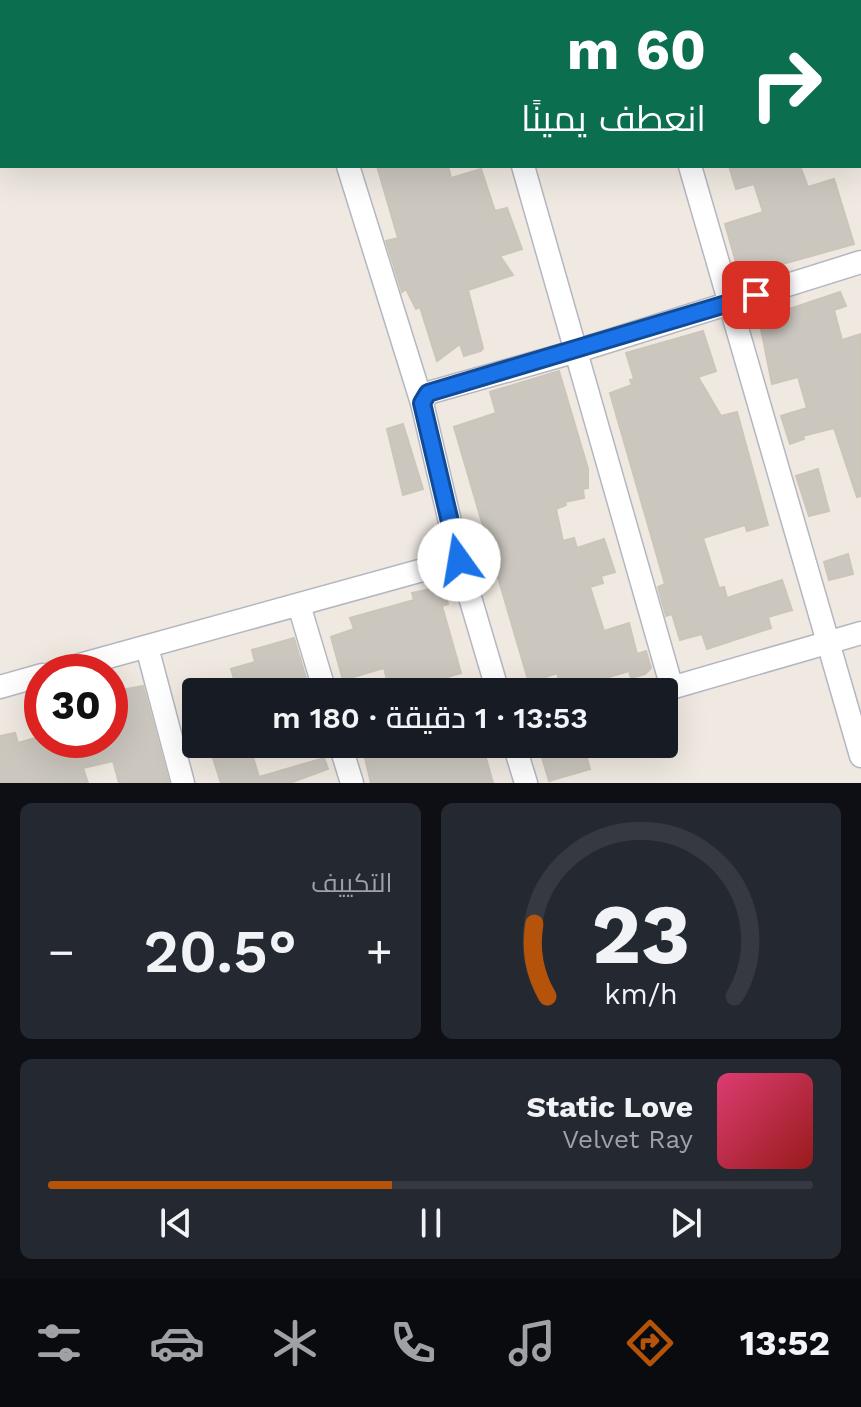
<!DOCTYPE html>
<html lang="ar">
<meta charset="utf-8">
<style>
:root{--surface:#171b24;--page:#242831;--text:#f1f3f6;--muted:#9ea1a6;--line:#363941;--accent:#b45309}
body{margin:0;font-family:"Work Sans",Cairo,sans-serif;background:var(--page);color:var(--text);direction:rtl;height:100vh;display:flex;flex-direction:column;font-size:30px;white-space:nowrap}
*{box-sizing:border-box;margin:0}
p{font-size:26px;color:var(--muted)}
.icon{flex:none;width:44px;height:44px;fill:none;stroke:currentColor;stroke-width:2;stroke-linecap:round;stroke-linejoin:round}
.map{position:relative;height:783px;overflow:hidden;direction:ltr}
.drawer{display:flex;flex-direction:column;gap:20px;padding:20px;background:#0d0f14;flex:1}
.drawer>*{flex:none}
.hud{position:absolute;left:0px;top:0px;width:862px;height:168px;box-shadow:0 8px 32px #0002;direction:rtl;background:#0b6e4f;color:#fff;overflow:hidden}
.speed{position:absolute;left:24px;top:654px;display:flex;gap:16px;font-size:40px;font-weight:700;text-align:center}
.speed>*{display:grid;place-content:center;width:104px;height:104px;border-radius:50%;background:var(--surface);box-shadow:0 8px 32px #0002;line-height:1}
.speed .limit{border:12px solid #d22;background:#fff;color:#111}
.pin{position:absolute;display:grid;place-items:center;width:68px;height:68px;color:#fff;margin:-34px;border-radius:16px;box-shadow:0 4px 12px #0006}
.me{position:absolute;width:88px;margin:-44px;rotate:347deg;stroke-linejoin:round;filter:drop-shadow(0 0 6px #0008)}
.turn{display:flex;align-items:center;gap:28px;height:168px;padding:0 24px;font-size:36px}
.turn .icon{width:104px;height:104px;stroke-width:2.5}
.turn b{display:block;font-size:56px;line-height:68px}
.big{font-size:60px;font-weight:600;line-height:1.1}
.drawer .card{flex:1;display:flex;flex-direction:column;justify-content:center;gap:12px;min-width:0;padding:0 28px;border-radius:12px;background:var(--page)}
.drawer .dial{align-items:center;gap:0}
.dial svg{height:208px;overflow:visible;fill:none;stroke:var(--line);stroke-width:7;stroke-linecap:round;text-anchor:middle}
.dial text{fill:var(--text);stroke:none}
.song{display:flex;align-items:center;gap:24px}
.cover{width:96px;height:96px;border-radius:12px;background:linear-gradient(135deg,hsl(340 70% 55%),hsl(0 70% 35%))}
.played{height:8px;border-radius:4px;background:linear-gradient(90deg,var(--accent) 45%,var(--line) 45%)}
.keys{display:flex;justify-content:space-around;direction:ltr}
.heat{display:flex;justify-content:space-between;align-items:center;font-size:44px;direction:ltr}
.drawer .tiles{flex:1;display:grid;gap:20px;grid-template-columns:1fr 1fr}
.card:last-child{grid-column:span 2}
.trip{position:absolute;left:182px;top:678px;width:496px;height:80px;border-radius:8px;background:var(--surface);box-shadow:0 8px 32px #0002;font-weight:600;line-height:80px;text-align:center;direction:rtl}
.dock{display:flex;height:128px;justify-content:space-around;align-items:center;background:#090b0e;color:var(--muted)}
.dock .icon{width:56px;height:56px}
.dock .on{color:var(--accent)}
.dock b{font-size:36px;color:var(--text)}
.map>svg:first-child{display:block}
.building{fill:#cbc7bf;stroke:#cbc5ba;stroke-width:2}
.lines{fill:none;stroke-linecap:round;stroke-linejoin:round}
.minor-casing{stroke:#b4b7c1;stroke-width:25}
.minor{stroke:#fff;stroke-width:22}
.route-casing{stroke:#114b97;stroke-width:20}
.route{stroke:#1a73e8;stroke-width:14}
</style>
<div class="map">
<svg width="861" height="783" viewBox="0 0 861 783">
<rect width="100%" height="100%" fill="#efe9e1"/>
<g class="building">
<polygon points="377,166 448,166 451,178 481,169 495,211 507,208 522,249 500,256 513,275 468,290 483,348 481,351 464,356 460,344 437,361 420,307 416,309 406,289 402,292 386,241 398,238"/>
<polygon points="729,166 800,166 808,187 834,179 854,244 740,276 725,224 763,212 754,184 736,189"/>
<polygon points="840,292 846,306 834,310 842,340 861,334 861,496 857,497 834,428 803,436 804,439 790,444 781,416 807,408 798,377 772,384 759,319"/>
<polygon points="703,331 716,371 698,377 721,416 737,412 768,525 747,531 745,525 703,538 719,588 724,587 727,598 782,580 792,610 768,617 771,628 707,649 702,634 680,640 672,614 666,616 658,587 665,584 610,393 632,385 630,380 634,379 626,353"/>
<polygon points="559,371 588,469 588,488 583,489 584,498 565,502 566,505 556,509 563,541 574,538 577,548 604,539 615,572 601,576 603,583 590,587 604,631 629,623 637,654 646,651 651,668 645,674 631,678 629,671 562,691 557,673 529,683 454,427 496,413 490,392"/>
<polygon points="403,424 423,489 403,495 387,429"/>
<polygon points="818,469 829,511 809,516 796,476"/>
<polygon points="848,554 853,574 829,580 824,562"/>
<polygon points="436,588 437,591 444,589 448,604 442,606 461,673 397,692 390,692 384,668 343,680 331,637 354,629 350,618 414,600 412,593"/>
<polygon points="294,638 310,692 238,692 231,669 255,662 252,650"/>
<polygon points="143,686 169,783 119,783 113,761 83,768 88,783 0,783 0,736 15,733 18,743 35,738 110,740 110,692"/>
<polygon points="244,744 249,744 259,777 324,758 328,769 290,783 221,783 212,755"/>
<polygon points="386,744 482,744 493,783 371,783 363,750"/>
<polygon points="538,744 583,744 590,769 549,781"/>
</g>
<g class="lines">
<g class="minor-casing">
<g id="minor">
<polyline points="78,0 79,2"/>
<polyline points="641,0 642,2"/>
<polyline points="838,0 838,2"/>
<polyline points="481,2 487,0"/>
<polyline points="860,72 861,76"/>
<polyline points="0,135 2,135"/>
<polyline points="348,166 422,403"/>
<polyline points="523,166 672,688"/>
<polyline points="690,166 861,756"/>
<polyline points="459,560 498,692"/>
<polyline points="299,605 325,692"/>
<polyline points="147,647 183,783"/>
<polyline points="54,672 459,560 422,403 428,393 577,351 861,262"/>
<polyline points="0,687 42,675"/>
<polyline points="657,692 861,633"/>
<polyline points="340,744 352,783"/>
<polyline points="514,744 526,783"/>
</g>
</g>
<use href="#minor" class="minor"/>
</g>
<g class="lines">
<g class="route-casing">
<polyline id="route" points="459,560 422,403 428,393 756,295"/>
</g>
<use href="#route" class="route"/>
</g>
</svg>
<div class="speed"><div class="limit">30</div></div>
<div class="pin" style="left:756px;top:295px;background:#d93025"><svg class="icon" aria-label="arrive" viewBox="0 0 24 24"><path d="M6 21V4h12l-3 4 3 4H6"/></svg></div>
<svg class="me" style="left:459px;top:560px" viewBox="-20 -20 40 40"><circle r="19" fill="#fff"/><path d="M0-13L10 11 0 6-10 11z" fill="#1a73e8"/></svg>
<div class="trip">13:53 · 1 دقيقة · 180 m</div>
<div class="hud">
<div class="turn"><svg class="icon" aria-label="right" viewBox="0 0 24 24"><path d="M7 20v-9h11M14 6l5 5-5 5"/></svg><div><b>60 m</b>انعطف يمينًا</div></div>
</div>
</div>
<section class="drawer">
<div class="tiles">
<div class="card dial"><svg viewBox="0 0 100 80">
<path d="M14 69A42 42 0 1 1 86 69"/>
<path d="M14 69A42 42 0 0 1 9 41" stroke="#b45309"/>
<text x="50" y="56" font-size="32" font-weight="700">23</text>
<text x="50" y="72" font-size="11">km/h</text>
</svg></div>
<div class="card"><p>التكييف</p>
<div class="heat"><a>−</a><b class="big">20.5°</b><a>+</a></div>
</div>
<div class="card">
<div class="song"><i class="cover"></i><div><b>Static Love</b><p>Velvet Ray</p></div></div>
<div class="played"></div>
<div class="keys"><svg class="icon" aria-label="previous" viewBox="0 0 24 24"><path d="M18 5L8 12l10 7zM5 5v14"/></svg><svg class="icon" aria-label="pause" viewBox="0 0 24 24"><path d="M8 5v14M16 5v14"/></svg><svg class="icon" aria-label="next" viewBox="0 0 24 24"><path d="M6 5l10 7-10 7zM19 5v14"/></svg></div>
</div>
</div>
</section>
<nav class="dock">
<b>13:52</b>
<svg class="icon on" aria-label="directions" viewBox="0 0 24 24"><path d="M12 3l9 9-9 9-9-9zM9 14v-3h6M13 9l2 2-2 2"/></svg>
<svg class="icon" aria-label="music" viewBox="0 0 24 24"><path d="M9 18V5l10-2v13"/><circle cx="6" cy="18" r="3"/><circle cx="16" cy="16" r="3"/></svg>
<svg class="icon" aria-label="phone" viewBox="0 0 24 24"><path d="M5 4h4l2 5-3 2q2 4 5 5l2-3 5 2v4C11 20 4 13 5 4z"/></svg>
<svg class="icon" aria-label="climate" viewBox="0 0 24 24"><path d="M12 3v18M4 7l16 10M4 17L20 7"/></svg>
<svg class="icon" aria-label="car" viewBox="0 0 24 24"><path d="M5 17H2v-5l4-1 3-4h7l3 4 3 1v5h-3M9 17h6M6 11h13"/><circle cx="7" cy="17" r="2"/><circle cx="17" cy="17" r="2"/></svg>
<svg class="icon" aria-label="filters" viewBox="0 0 24 24"><path d="M4 7h16M4 17h16"/><circle cx="9" cy="7" r="2"/><circle cx="15" cy="17" r="2"/></svg>
</nav>
